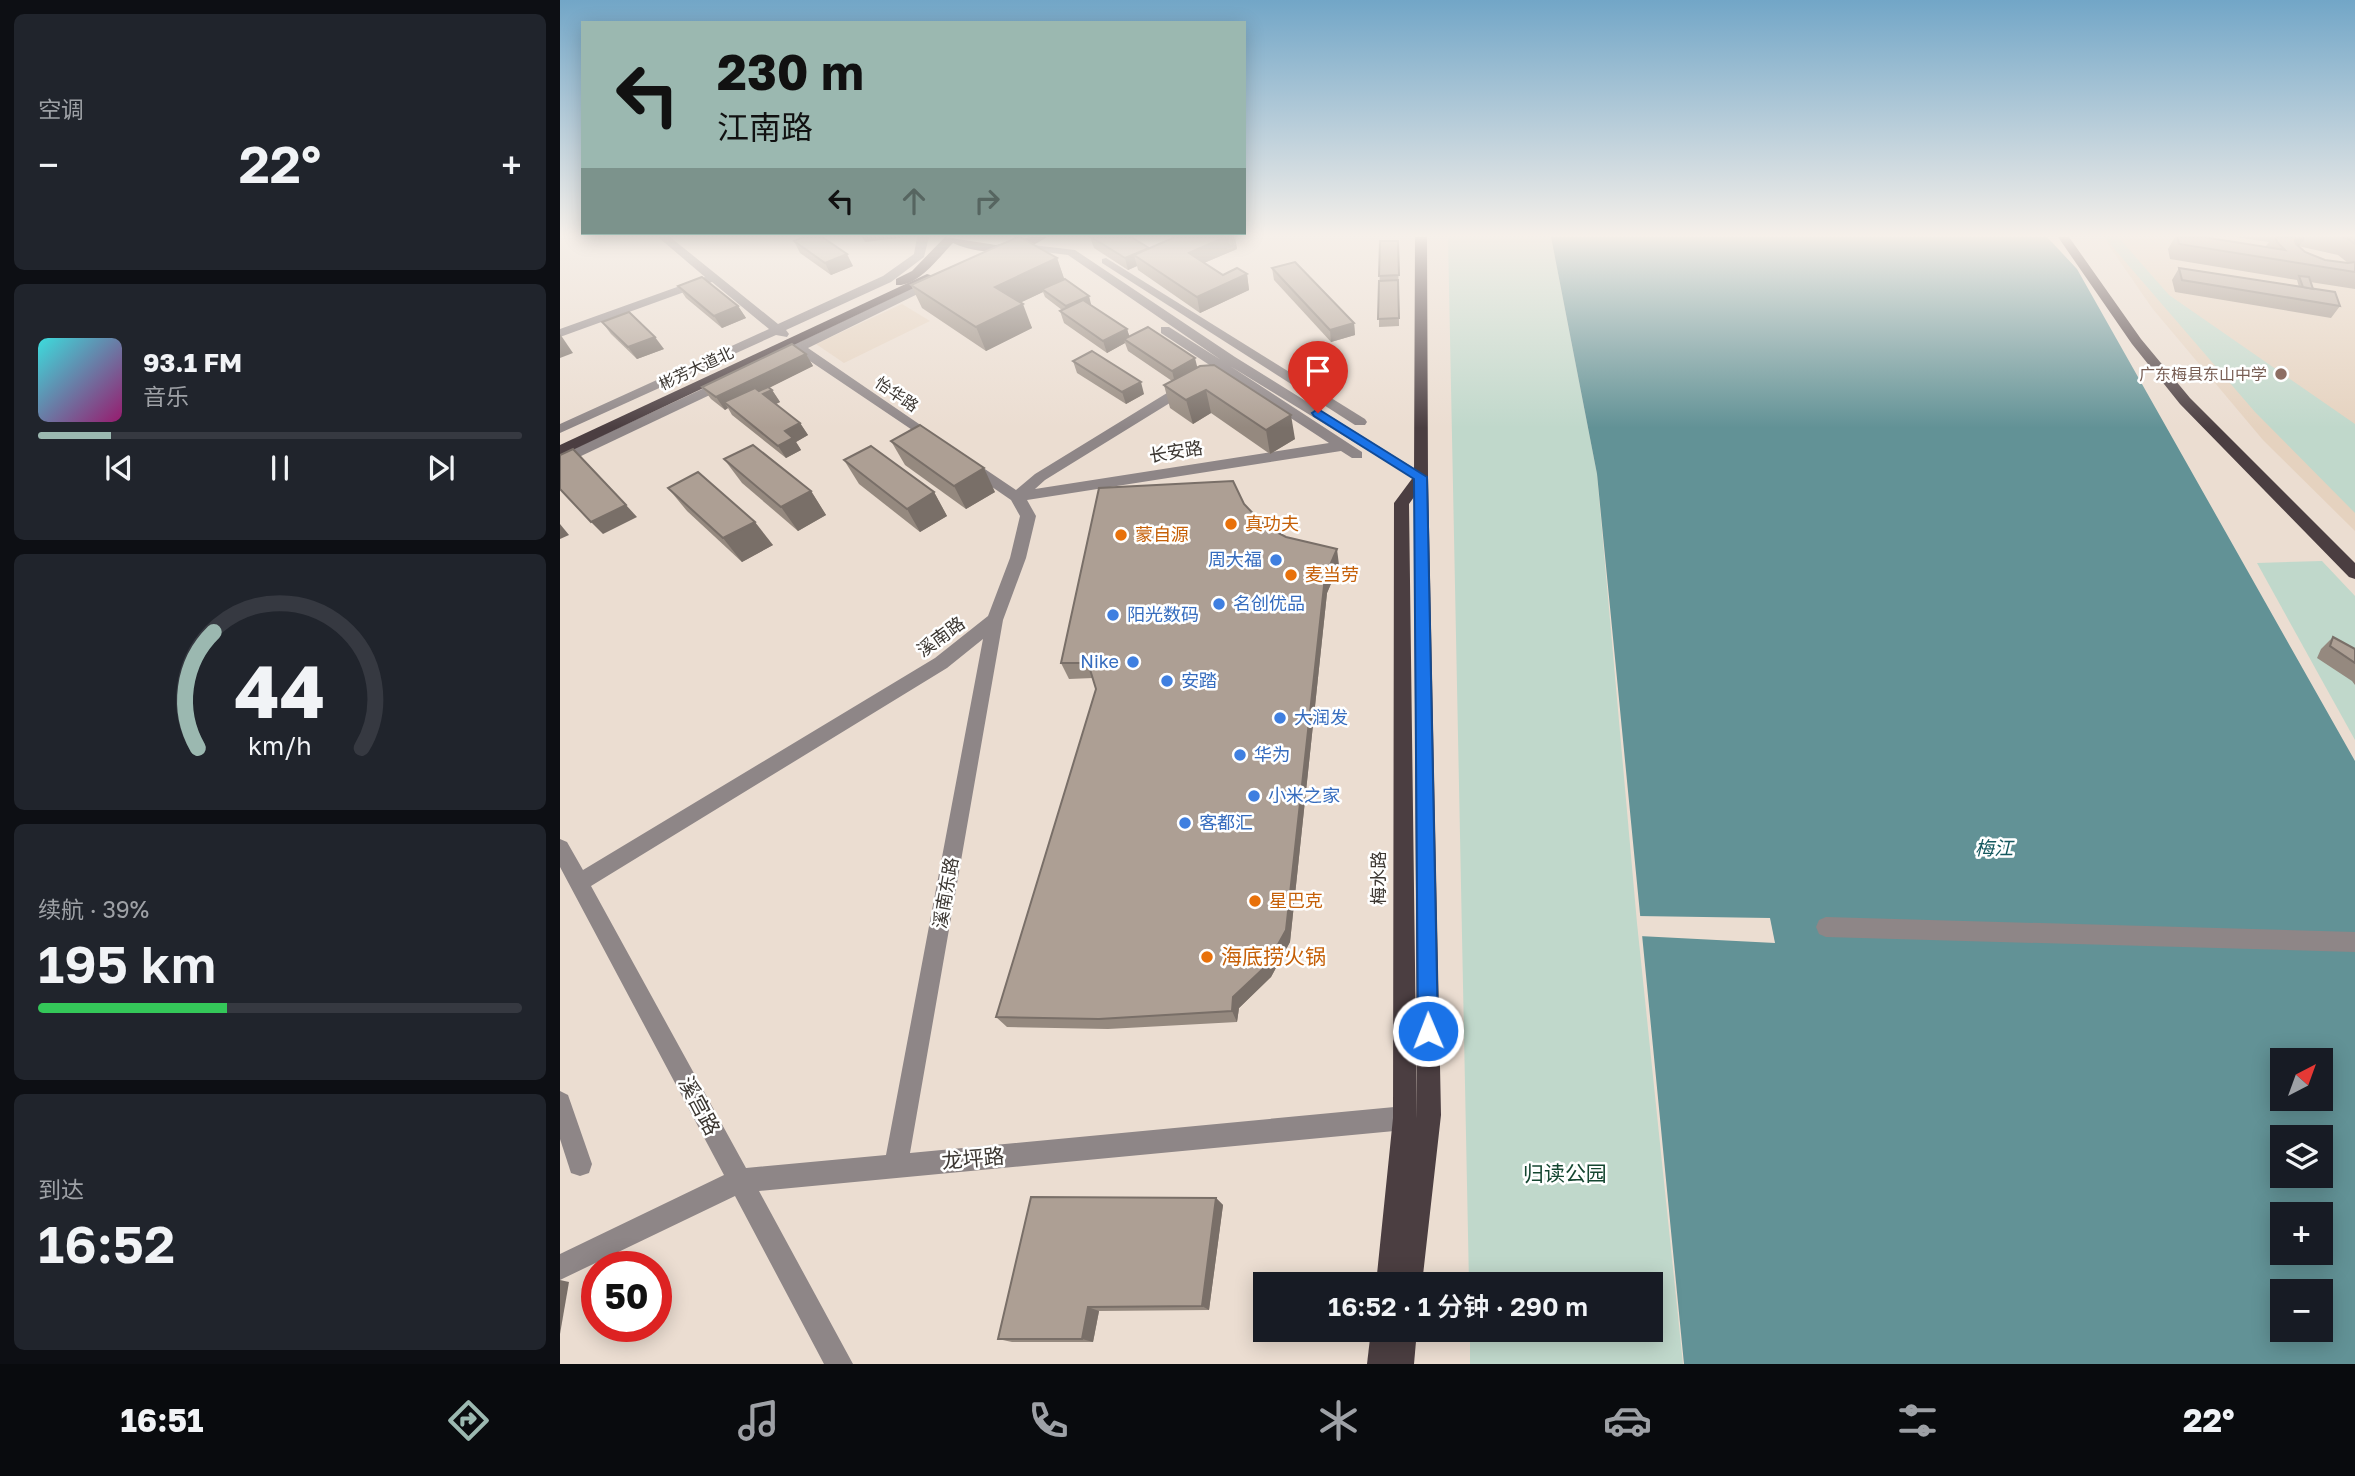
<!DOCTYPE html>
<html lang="zh">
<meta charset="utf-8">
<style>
:root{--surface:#171b24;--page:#20242c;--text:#f1f3f6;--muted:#9ea1a6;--line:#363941;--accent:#9bb8b0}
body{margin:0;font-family:"Golos Text","Noto Sans SC",sans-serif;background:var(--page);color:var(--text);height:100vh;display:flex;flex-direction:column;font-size:26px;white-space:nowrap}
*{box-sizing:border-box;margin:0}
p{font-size:23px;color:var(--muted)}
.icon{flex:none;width:38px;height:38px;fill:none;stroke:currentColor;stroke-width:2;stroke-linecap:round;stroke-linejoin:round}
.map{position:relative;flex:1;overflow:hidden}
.drawer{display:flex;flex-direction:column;gap:14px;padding:14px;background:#0d0f14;width:560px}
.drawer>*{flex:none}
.banner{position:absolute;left:21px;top:21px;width:665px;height:214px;border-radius:0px;box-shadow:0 4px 18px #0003;background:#9bb8b0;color:#111;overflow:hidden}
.needle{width:46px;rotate:41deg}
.controls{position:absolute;left:1710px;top:1048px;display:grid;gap:14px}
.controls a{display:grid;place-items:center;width:63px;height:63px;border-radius:0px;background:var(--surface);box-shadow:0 4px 18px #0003;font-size:35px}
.speed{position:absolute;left:21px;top:1251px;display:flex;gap:14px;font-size:35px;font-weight:700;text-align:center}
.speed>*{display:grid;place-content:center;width:91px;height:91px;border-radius:50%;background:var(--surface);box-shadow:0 4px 18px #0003;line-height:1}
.speed .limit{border:10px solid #d22;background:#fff;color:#111}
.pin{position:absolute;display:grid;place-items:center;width:60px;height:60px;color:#fff;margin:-72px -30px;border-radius:50% 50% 50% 0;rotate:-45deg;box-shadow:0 0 7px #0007}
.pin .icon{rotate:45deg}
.me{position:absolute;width:77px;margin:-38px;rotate:359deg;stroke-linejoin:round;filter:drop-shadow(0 0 5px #0008)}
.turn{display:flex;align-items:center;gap:24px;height:147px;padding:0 21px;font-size:32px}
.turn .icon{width:91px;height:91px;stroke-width:2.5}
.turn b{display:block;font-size:49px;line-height:60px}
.lanes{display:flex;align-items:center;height:66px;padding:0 21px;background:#0003;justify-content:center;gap:35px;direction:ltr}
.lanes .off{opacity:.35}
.big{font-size:52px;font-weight:600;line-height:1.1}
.drawer .card{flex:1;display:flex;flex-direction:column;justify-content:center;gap:10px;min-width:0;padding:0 24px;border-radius:10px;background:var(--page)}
.drawer .dial{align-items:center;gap:0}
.dial svg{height:182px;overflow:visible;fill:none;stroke:var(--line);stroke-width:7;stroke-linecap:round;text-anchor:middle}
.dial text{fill:var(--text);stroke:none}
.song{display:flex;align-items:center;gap:21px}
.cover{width:84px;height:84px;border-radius:10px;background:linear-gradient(135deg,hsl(180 70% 55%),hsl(320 70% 35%))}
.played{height:7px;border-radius:4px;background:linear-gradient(90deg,var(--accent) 15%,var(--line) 15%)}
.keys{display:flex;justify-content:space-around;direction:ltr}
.heat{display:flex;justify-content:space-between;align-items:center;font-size:38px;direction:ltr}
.charge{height:10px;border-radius:5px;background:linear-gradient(90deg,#34c759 39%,var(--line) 0)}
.trip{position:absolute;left:693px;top:1272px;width:410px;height:70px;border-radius:0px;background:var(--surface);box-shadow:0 4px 18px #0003;font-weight:600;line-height:70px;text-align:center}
.tabs{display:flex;height:112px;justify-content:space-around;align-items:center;background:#090b0e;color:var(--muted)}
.tabs .icon{width:49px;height:49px}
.tabs .current{color:var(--accent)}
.tabs b{font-size:32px;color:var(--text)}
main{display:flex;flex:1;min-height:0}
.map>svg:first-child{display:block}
.built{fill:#e5d2bf}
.green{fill:#c0d8cb}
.water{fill:#629296;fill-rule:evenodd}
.pier{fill:#ebddd1}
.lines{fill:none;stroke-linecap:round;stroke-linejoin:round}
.minor{fill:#8e8687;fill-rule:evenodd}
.major{fill:#4b3e41;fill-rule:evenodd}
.wall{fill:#95897f;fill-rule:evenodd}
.shaded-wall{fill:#796f68}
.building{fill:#ad9f94;stroke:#796f68;stroke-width:2}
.route{fill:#1a73e8;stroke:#114b97;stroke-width:2}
.education-dot{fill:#8d6e63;stroke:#fff;stroke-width:2.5}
.food-dot{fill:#e8710a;stroke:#fff;stroke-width:2.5}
.shop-dot{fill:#3f7fe0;stroke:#fff;stroke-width:2.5}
.labels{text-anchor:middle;stroke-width:5;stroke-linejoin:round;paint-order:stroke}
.far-street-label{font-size:16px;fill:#3c3732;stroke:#fff}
.far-education-label{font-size:16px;fill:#785e54;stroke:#fff;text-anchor:end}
.street-label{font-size:18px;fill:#3c3732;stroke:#fff}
.food-label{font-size:18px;fill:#c56008;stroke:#fff;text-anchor:start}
.shop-label{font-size:18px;fill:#366cbe;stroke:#fff;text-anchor:start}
.water-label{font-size:19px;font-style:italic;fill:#15595f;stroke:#fff}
.near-food-label{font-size:21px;fill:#c56008;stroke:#fff;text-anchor:start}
.near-street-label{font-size:21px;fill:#3c3732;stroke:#fff}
.near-park-label{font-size:21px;fill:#144630;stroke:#fff}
</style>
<main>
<section class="drawer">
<div class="card"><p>空调</p>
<div class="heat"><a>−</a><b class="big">22°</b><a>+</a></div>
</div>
<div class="card">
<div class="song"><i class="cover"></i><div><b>93.1 FM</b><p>音乐</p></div></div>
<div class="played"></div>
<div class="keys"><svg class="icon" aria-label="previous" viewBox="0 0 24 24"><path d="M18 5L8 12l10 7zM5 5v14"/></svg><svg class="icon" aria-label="pause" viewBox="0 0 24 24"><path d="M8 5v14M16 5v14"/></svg><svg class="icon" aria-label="next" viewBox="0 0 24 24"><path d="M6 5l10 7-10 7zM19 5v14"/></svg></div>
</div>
<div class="card dial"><svg viewBox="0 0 100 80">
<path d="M14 69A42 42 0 1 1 86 69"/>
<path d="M14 69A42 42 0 0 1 21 18" stroke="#9bb8b0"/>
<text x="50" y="56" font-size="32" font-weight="700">44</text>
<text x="50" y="72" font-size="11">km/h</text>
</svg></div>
<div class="card"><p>续航 · 39%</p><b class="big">195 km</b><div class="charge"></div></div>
<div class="card"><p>到达</p><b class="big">16:52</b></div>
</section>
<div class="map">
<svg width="1795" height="1364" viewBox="0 0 1795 1364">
<rect width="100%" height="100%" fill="#ebddd1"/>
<g class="built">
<polygon points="1543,237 1795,237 1795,531 1703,440 1592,308"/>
<polygon points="342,304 370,321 284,363 256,344"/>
</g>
<g class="green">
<polygon points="888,237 991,237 1037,474 1077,923 1123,1364 910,1364 910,1330 1090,1330 1090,1284 909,1284"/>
<polygon points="1544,237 1558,237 1609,295 1795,424 1795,513 1695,412"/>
<polygon points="1762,561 1795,596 1795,740 1697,563"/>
</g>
<path class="water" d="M991,237H1487L1517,269L1795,761V1364H1124L1037,474ZM1722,1060H1760V1099H1722ZM1722,1138H1760V1176H1722ZM1722,1214H1760V1253H1722ZM1722,1292H1760V1330H1722Z"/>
<polygon class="pier" points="1077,916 1210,918 1215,943 1079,936"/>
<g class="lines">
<g class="minor">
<polygon points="98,237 110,237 218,324 323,276 354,254 357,237 369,237 364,257 331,282 226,330 229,334 227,337 216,335 0,433 0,424 209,329 152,282 0,337 0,329 145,277"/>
<path d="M455,243L515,250L675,357L868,477L866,480H856L670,366L802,452V458H792L781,451L467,500L476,516L466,558L443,620L350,1153L845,1106L853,1110L857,1118L853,1126L845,1130L199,1191L293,1364H264L175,1196L0,1280V1254L164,1175L0,867V839L7,842L23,870L375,658L428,616L450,558L460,516L451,500L403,467L401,464L403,461H413L456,490L475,474L651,366L601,333V327H609L661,360L508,255L451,248L449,246ZM660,372L769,443L475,489L485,480ZM423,639L326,1155L186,1168L31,886L387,668Z"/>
<polygon points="546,258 805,419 807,422 805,425 795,425 542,263 542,259"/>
<polygon points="372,279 382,282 248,348 378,437 378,443 373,444 238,353 231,355 225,351 229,347 226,343 227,340 239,342"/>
<polygon points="168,377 173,378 173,384 0,466 0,455"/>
<polygon points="1266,917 1795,932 1795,952 1266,937 1259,934 1256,927 1259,920"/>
<polygon points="0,1091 8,1095 32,1164 29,1173 20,1176 11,1173 0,1139"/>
</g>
<g class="major">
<path d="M385,237L436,245L471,237H487C463,255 420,256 393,243C379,257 358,287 336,285V279L352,271Z"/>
<path d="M855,237H867L868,477L881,1115L862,1284H816L833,1118L834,503L854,476ZM854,497L857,1115V1119L849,504Z"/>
<polygon points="1498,237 1509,237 1581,339 1630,398 1795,563 1795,579 1789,577 1620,404 1572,344"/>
<polygon points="367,274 377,277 0,456 0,445"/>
<polygon points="811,1330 857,1330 854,1364 807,1364"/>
</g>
</g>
<g class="wall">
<polygon points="530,237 571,237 589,248 615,237 675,237 677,249 644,263 663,275 687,274 689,290 640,313 578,270 577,266 568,270 534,248"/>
<path d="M1615,237H1643L1705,247L1709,242L1676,237H1795V289L1750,282L1753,289L1780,306L1771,318L1615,292L1612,280L1619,268L1739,287L1737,280L1610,259L1608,249ZM1738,246L1778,255L1788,263L1765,260L1745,252Z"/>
<polygon points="234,241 293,266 271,275 240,253"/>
<polygon points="820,241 838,241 839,326 819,327"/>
<polygon points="497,258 504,279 531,304 531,305 567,329 569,336 637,367 735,439 710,454 651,413 633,424 610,408 604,385 612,381 568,351 565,343 547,353 504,323 500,311 502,310 485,297 483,292 460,303 472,328 426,351 362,308 351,285"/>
<polygon points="712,268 794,323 795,335 771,342 714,280"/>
<polygon points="118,286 178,306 186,318 162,328 126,298"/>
<polygon points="42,322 104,349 77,359 51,334"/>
<polygon points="246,354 253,366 209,388 212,390 220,402 216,404 240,423 248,435 236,442 241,450 226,458 172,415 168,408 165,410 151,399 142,387"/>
<polygon points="513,361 584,394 566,404 517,373"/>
<polygon points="331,441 435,492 406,509 345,465"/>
<polygon points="164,459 251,491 266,515 238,531 182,483"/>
<polygon points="284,460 374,492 387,516 360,532 299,484"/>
<polygon points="108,488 213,545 182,562 127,511"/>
<polygon points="684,504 705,526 779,565 767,593 730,942 711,977 679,1008 677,1022 548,1029 447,1027 436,1017 536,689 533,678 509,679 501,663"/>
<polygon points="1773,637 1795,649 1795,685 1792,681 1757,658 1761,649"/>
<polygon points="656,1198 663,1205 649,1310 539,1311 533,1342 452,1342 438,1339"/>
</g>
<g class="shaded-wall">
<polygon points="302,237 340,237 340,238 305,242"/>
<polygon points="665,237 675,237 677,249 632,268 629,253"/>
<polygon points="1734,237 1746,237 1739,246 1728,248"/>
<polygon points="589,248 574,255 577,266 568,270 565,258"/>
<polygon points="287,254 293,266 271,275 265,263"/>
<polygon points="497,258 505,281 482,289 483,292 444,310 435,287"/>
<polygon points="687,274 689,290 640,313 637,297"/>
<polygon points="529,296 531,304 509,314 506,306"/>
<polygon points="463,304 472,328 426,351 416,327"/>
<polygon points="178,306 186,318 162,328 154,316"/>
<polygon points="794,323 795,335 771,342 770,330"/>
<polygon points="567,329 571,341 564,339 565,343 547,353 543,341"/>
<polygon points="0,334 13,353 0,358"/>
<polygon points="95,337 104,349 77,359 68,347"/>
<polygon points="246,354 253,366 170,407 164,402 168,408 165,410 156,397"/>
<polygon points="635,358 638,370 615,383 612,371"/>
<polygon points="581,382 584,394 566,404 562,392"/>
<polygon points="212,390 220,402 211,406 203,394"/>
<polygon points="646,390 651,413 633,424 626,400"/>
<polygon points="731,415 735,439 710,454 706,430"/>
<polygon points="240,423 248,435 236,442 241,450 226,458 218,446 225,431"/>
<polygon points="424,468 435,492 406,509 394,486"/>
<polygon points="251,491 266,515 238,531 221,507"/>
<polygon points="374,492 387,516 360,532 347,509"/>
<polygon points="66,505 77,517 43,534 31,522"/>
<polygon points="195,522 213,545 182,562 163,538"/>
<polygon points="0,524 9,535 0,539"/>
<polygon points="777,549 779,565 767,593 730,942 711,977 679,1008 677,1022 672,1011 673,997 765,577"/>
<polygon points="656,1198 663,1205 649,1310 642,1306"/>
<polygon points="0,1280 9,1282 0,1334"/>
<polygon points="528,1307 539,1311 533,1342 522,1339"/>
</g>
<g class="building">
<polygon points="243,237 262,237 287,254 265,263 234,241"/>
<polygon points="458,237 460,237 497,258 435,287 463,304 416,327 351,285"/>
<polygon points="531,237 571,237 589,248 565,258"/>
<polygon points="615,237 665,237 629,253 663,275 677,268 687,274 637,297 574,255"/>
<polygon points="1618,237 1643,237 1725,250 1717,242 1716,237 1734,237 1736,244 1745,252 1765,260 1788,263 1795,262 1795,272 1619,244"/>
<polygon points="1781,237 1795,237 1795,244 1789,239"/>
<polygon points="820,241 838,241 839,275 819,276"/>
<polygon points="735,262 794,323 770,330 712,268"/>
<polygon points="1619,268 1775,292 1780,306 1622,280"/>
<polygon points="1739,276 1749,277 1753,289 1743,287"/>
<polygon points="142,277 178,306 154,316 118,286"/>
<polygon points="505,279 529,296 506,306 482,289"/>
<polygon points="838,280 839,318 818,319 819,281"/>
<polygon points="523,300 567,329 543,341 500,311"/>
<polygon points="69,312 95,337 68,347 42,322"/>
<polygon points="588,327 635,358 612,371 564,339"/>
<polygon points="232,344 246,354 156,397 142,387"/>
<polygon points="532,351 581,382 562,392 513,361"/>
<polygon points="654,365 731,415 706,430 646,390 626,400 604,385 640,366"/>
<polygon points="208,387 212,390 203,394 240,423 225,431 233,438 218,446 164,402 195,388 199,391"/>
<polygon points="360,425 424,468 394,486 331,441"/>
<polygon points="193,445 251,491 221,507 164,459"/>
<polygon points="311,446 374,492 347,509 284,460"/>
<polygon points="13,449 66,505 31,522 0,489 0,455"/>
<polygon points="138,472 195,522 163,538 108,488"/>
<polygon points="673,481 684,504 705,526 726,537 777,549 765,577 726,930 706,966 673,997 672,1011 539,1019 436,1017 536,689 528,663 501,663 539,488"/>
<polygon points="1773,637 1795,649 1795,663 1770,646"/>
<polygon points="471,1197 656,1198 642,1306 528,1307 522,1339 438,1339"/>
</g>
<linearGradient id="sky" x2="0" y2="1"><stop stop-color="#72a6c7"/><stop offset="0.55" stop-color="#f6f0ea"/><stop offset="1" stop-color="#f6f0ea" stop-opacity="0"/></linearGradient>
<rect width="1795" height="428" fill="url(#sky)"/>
<polygon class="route" points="758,409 867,477 878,1031 875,1039 868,1042 861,1039 858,1031 854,479 754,416 752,413"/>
<circle class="education-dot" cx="1721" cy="374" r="7"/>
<g class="food-dot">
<circle cx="671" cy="524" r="7"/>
<circle cx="561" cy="535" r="7"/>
<circle cx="731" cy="575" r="7"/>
<circle cx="695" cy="901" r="7"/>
<circle cx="647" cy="957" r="7"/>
</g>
<g class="shop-dot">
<circle cx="716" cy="560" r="7"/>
<circle cx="659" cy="604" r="7"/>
<circle cx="553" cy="615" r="7"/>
<circle cx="573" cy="662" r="7"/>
<circle cx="607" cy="681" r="7"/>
<circle cx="720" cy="718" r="7"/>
<circle cx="680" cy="755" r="7"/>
<circle cx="694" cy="796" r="7"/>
<circle cx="625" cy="823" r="7"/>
</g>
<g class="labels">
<g class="far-street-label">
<text transform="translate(136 368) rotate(-25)" y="6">彬芳大道北</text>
<text transform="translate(337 394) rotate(34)" y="6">怡华路</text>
</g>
<g class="far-education-label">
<text x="1707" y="380">广东梅县东山中学</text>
</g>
<g class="street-label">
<text transform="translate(616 452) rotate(-9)" y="6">长安路</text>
<text transform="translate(381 637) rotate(-36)" y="6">溪南路</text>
<text transform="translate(819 878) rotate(-90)" y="6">梅水路</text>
<text transform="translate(386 893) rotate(-80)" y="6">溪南东路</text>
</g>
<g class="food-label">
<text x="685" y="530">真功夫</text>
<text x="575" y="541">蒙自源</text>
<text x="745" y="581">麦当劳</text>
<text x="709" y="907">星巴克</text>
</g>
<g class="shop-label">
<text x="702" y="566" text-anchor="end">周大福</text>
<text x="673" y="610">名创优品</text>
<text x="567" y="621">阳光数码</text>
<text x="559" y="668" text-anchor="end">Nike</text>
<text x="621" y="687">安踏</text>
<text x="734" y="724">大润发</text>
<text x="694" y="761">华为</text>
<text x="708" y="802">小米之家</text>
<text x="639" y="829">客都汇</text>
</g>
<g class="water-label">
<text x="1434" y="855">梅江</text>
</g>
<g class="near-food-label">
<text x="661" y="964">海底捞火锅</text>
</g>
<g class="near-street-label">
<text transform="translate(139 1106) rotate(62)" y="7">溪宫路</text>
<text transform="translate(413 1159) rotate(-5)" y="7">龙坪路</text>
</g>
<g class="near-park-label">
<text x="1005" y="1181">归读公园</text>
</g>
</g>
</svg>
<div class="controls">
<a><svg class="needle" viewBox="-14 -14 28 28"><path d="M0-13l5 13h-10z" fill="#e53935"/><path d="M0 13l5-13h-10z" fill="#9ea1a6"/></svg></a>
<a><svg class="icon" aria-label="layers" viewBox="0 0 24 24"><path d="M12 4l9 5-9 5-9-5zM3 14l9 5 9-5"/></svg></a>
<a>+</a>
<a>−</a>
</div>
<div class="speed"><div class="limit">50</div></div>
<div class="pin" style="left:758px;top:413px;background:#d93025"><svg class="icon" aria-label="arrive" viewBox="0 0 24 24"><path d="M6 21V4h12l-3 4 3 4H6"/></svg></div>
<svg class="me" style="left:868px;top:1031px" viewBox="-20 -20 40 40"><circle r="17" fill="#1a73e8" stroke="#fff" stroke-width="3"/><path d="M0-11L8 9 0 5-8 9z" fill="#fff"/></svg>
<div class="trip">16:52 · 1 分钟 · 290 m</div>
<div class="banner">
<div class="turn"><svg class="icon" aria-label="left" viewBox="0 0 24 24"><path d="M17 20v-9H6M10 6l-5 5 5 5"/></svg><div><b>230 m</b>江南路</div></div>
<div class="lanes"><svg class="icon" aria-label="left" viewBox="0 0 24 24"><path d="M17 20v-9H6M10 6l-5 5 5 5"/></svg><svg class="icon off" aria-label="ahead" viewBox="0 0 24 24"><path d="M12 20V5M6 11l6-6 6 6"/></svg><svg class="icon off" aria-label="right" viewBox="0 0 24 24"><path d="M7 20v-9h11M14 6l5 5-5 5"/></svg></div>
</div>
</div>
</main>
<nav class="tabs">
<b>16:51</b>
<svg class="icon current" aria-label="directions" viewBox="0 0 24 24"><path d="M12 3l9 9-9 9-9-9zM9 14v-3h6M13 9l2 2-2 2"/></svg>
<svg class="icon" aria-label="music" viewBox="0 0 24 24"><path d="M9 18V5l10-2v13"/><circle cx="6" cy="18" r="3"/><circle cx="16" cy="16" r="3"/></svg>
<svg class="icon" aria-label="phone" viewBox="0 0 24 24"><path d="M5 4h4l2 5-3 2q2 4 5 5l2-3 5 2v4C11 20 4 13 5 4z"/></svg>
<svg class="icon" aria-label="climate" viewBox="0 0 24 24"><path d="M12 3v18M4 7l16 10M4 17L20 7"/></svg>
<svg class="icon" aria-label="car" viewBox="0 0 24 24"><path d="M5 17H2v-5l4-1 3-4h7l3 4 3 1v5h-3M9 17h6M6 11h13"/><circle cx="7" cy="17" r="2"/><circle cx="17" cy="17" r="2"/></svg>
<svg class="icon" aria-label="filters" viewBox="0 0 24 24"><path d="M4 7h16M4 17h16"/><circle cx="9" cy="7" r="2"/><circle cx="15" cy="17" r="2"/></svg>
<b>22°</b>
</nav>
